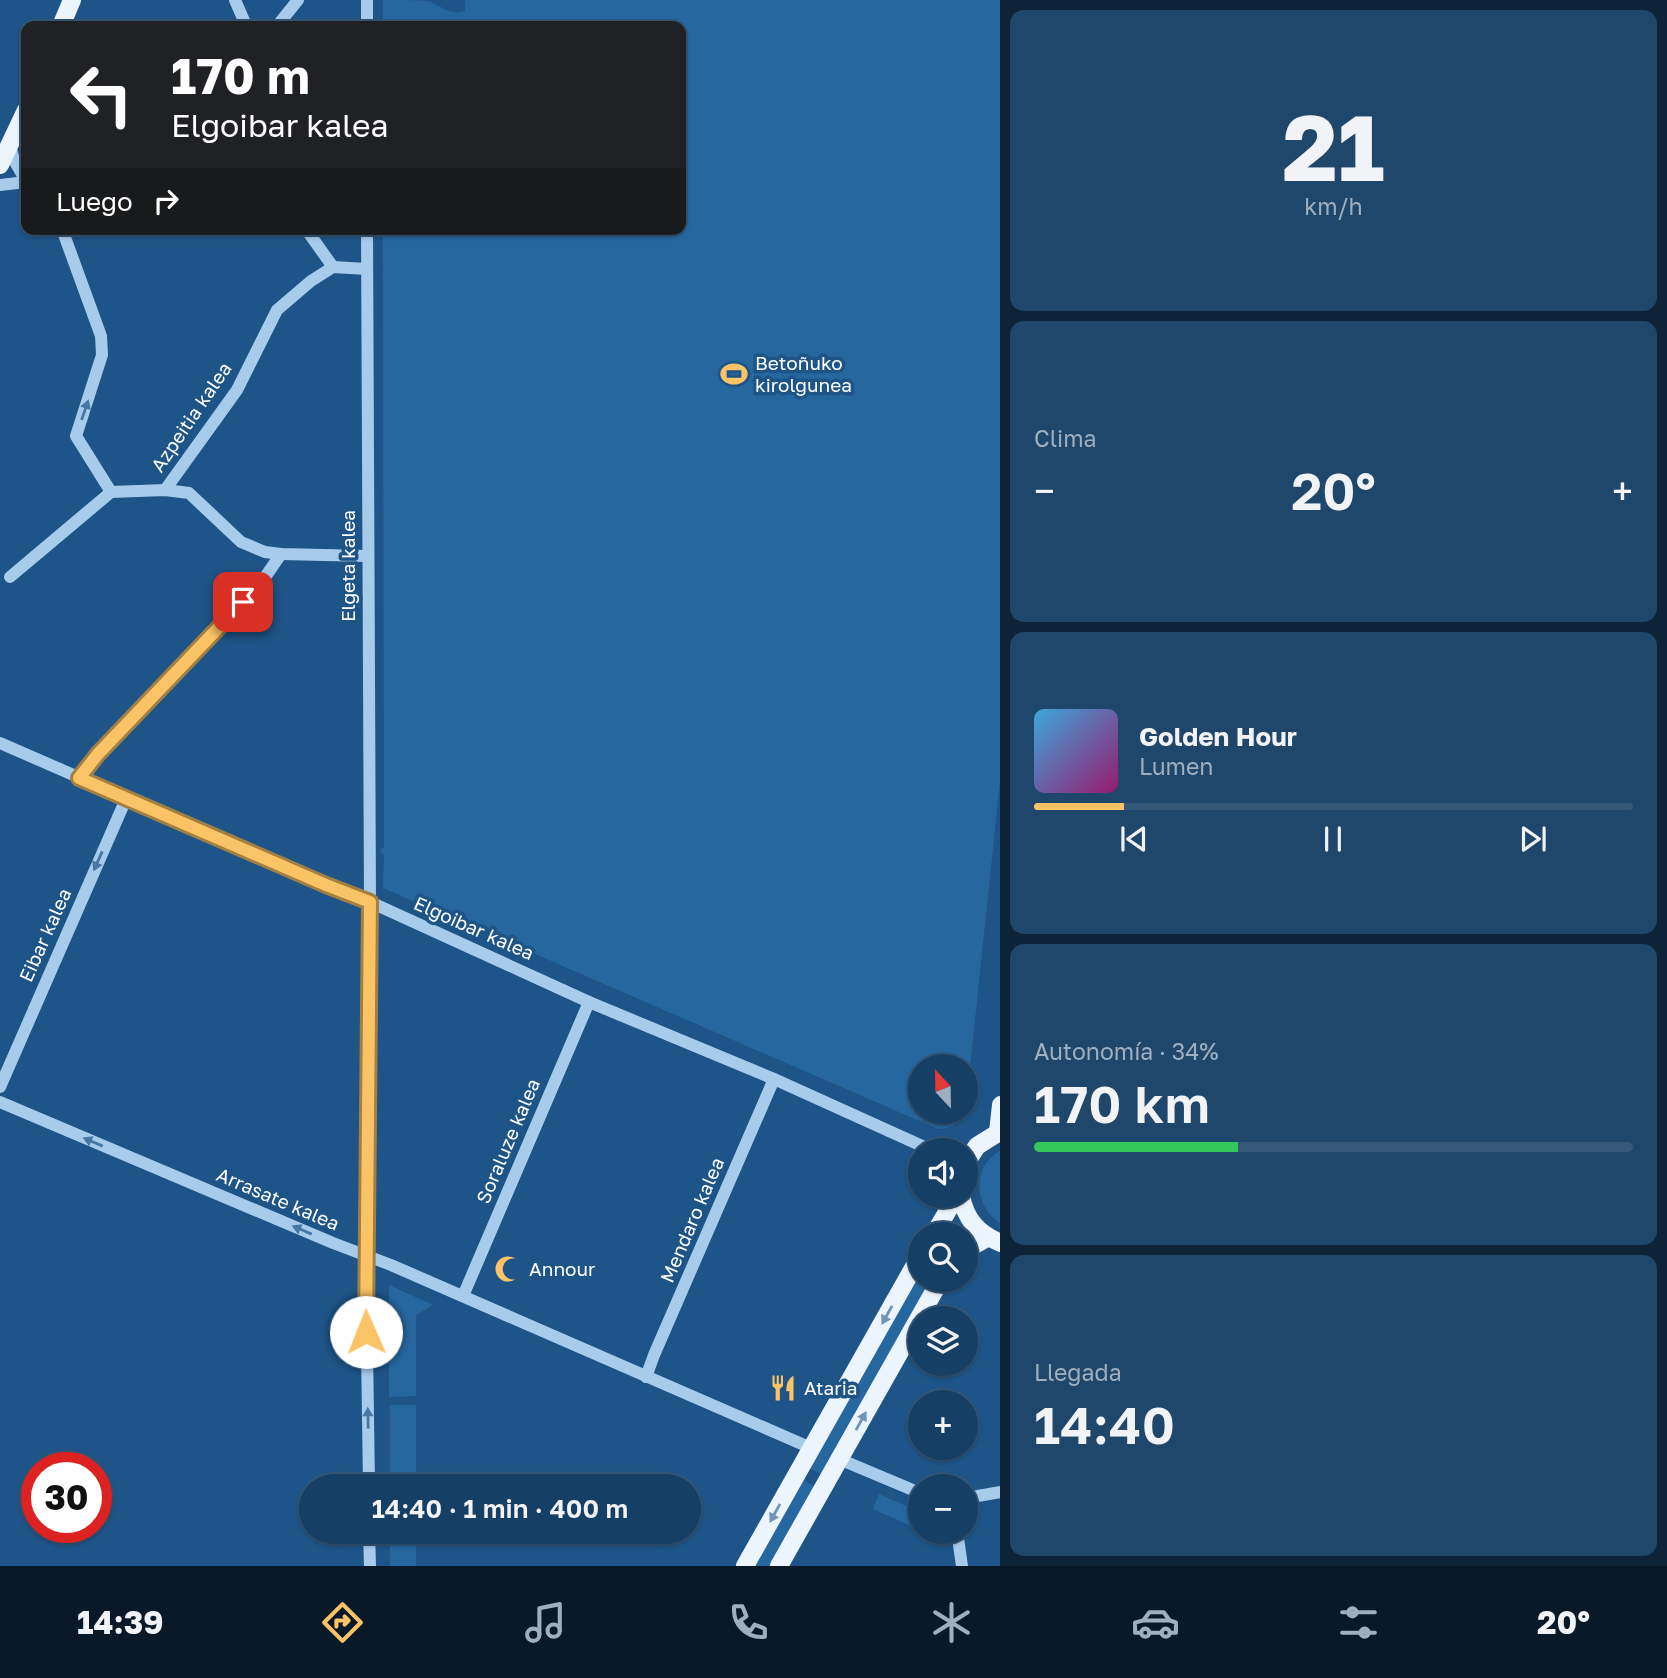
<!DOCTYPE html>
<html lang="es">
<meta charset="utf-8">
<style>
:root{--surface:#163f65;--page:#1f466b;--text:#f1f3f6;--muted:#9eafbf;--line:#355879;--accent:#fac466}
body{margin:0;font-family:"Golos Text",sans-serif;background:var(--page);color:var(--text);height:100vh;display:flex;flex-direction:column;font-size:26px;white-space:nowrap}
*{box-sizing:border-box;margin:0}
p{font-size:23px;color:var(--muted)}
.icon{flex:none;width:38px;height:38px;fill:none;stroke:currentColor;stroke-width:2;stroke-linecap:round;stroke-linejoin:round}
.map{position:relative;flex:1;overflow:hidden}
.side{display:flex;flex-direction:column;gap:10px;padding:10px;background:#0c2338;width:667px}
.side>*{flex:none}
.guide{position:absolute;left:21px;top:21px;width:665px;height:214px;border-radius:14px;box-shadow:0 2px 5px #0004,0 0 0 2px var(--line);background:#202124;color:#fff;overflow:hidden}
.needle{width:46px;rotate:338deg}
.fabs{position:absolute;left:908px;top:1054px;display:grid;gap:14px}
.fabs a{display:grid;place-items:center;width:70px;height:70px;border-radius:50%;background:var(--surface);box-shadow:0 2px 5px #0004,0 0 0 2px var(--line);font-size:35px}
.speed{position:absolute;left:21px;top:1452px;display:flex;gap:14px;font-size:35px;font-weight:700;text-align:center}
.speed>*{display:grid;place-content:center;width:91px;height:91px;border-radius:50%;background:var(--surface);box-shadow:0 2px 5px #0004,0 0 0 2px var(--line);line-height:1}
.speed .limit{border:10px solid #d22;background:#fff;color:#111}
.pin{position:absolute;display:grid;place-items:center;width:60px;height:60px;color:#fff;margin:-30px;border-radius:14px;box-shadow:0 4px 10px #0006}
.me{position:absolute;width:77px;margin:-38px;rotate:359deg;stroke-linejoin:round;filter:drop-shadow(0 0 5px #0008)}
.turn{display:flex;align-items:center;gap:24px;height:147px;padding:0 35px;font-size:32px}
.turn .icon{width:91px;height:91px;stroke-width:2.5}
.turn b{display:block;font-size:49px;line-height:60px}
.then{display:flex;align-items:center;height:66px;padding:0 35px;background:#0003;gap:14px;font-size:26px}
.big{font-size:52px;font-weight:600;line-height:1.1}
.side .tile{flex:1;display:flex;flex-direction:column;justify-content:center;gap:10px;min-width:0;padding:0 24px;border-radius:14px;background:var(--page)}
.side .dial{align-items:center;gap:0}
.dial b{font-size:91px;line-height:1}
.song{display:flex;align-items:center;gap:21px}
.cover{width:84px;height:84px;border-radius:10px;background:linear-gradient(135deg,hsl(200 70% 55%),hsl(320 70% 35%))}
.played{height:7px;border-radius:4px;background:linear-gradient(90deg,var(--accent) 15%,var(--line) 15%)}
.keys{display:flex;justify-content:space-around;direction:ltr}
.heat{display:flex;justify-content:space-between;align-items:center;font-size:38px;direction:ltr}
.charge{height:10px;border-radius:5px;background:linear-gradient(90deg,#34c759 34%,var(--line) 0)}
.trip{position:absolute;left:299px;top:1474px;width:402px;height:70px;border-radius:35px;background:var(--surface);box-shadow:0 2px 5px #0004,0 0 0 2px var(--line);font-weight:600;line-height:70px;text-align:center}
.tabs{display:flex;height:112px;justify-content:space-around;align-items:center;background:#091928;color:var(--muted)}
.tabs .icon{width:49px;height:49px}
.tabs .selected{color:var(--accent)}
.tabs b{font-size:32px;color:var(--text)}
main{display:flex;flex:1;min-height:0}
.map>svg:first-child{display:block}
.green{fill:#2767a0}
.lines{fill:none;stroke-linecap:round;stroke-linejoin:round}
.minor{stroke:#a7cbeb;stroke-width:12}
.major{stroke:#ecf4fe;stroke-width:18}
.oneway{fill:#4778a5}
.oneway2{fill:#7094b7}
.route-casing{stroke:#a27f42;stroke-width:18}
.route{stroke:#fac466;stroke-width:12}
.labels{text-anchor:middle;stroke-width:7;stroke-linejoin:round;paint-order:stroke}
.poi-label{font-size:19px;fill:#fff;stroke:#1e5487;text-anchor:start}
.street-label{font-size:19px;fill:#fff;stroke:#1e5487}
</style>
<main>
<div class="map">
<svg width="1001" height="1566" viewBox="0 0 1001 1566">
<rect width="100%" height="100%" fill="#1e5487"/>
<g class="green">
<path d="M383,0C394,0 419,0 428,1C442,6 449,16 465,11V0H1000L1001,772L966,1105V1066H920V1111H965C960,1123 951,1129 938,1129L383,888L384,855L380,851L384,847L383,229H681V26H383Z"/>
<path d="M1000,1151V1223C974,1207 971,1166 1000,1151Z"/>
<polygon points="919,1275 920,1279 932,1282 822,1475 809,1468"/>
<polygon points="389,1285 433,1305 416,1315 416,1396 389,1397"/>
<rect x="390" y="1405" width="26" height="81"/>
<polygon points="804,1480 815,1487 770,1566 755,1566"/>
<polygon points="879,1494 918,1511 911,1526 873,1509"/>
<rect x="390" y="1531" width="26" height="35"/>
</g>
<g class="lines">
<g class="minor">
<polyline points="235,0 245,23 251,26"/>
<polyline points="277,26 298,0"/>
<polyline points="367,26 367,0"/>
<polyline points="10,145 14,160 26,181"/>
<polyline points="0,185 26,182"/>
<polyline points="62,229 101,336 102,355 76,436 111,492"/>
<polyline points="306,229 333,267"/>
<polyline points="367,229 370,902 366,1280 369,1486"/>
<polyline points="165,490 237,390 277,310 311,281 333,267 367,269"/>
<polyline points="10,577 111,492 165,490 189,493 241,542 265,552 281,554 367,556"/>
<polyline points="0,743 326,885 370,902 589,1002 774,1079 931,1150"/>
<polyline points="79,778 98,754 261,583 281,554"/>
<polyline points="0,1087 126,799"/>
<polyline points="0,1102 333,1243 391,1265 811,1448"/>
<polyline points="463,1296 589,1002"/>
<polyline points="646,1377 654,1355 774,1079"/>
<polyline points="839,1459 920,1493"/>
<polyline points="966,1498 1001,1492"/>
<polyline points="369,1531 370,1566"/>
<polyline points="957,1531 962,1566"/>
</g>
<g class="major">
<polyline points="61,26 72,0"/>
<polyline points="0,165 26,110"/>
<polyline points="998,1132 1001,1105"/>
<polyline points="966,1163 977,1146 1001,1131"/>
<path d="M961,1195C965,1219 978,1234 1001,1243"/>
<polyline points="934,1234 957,1195"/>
<polyline points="966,1250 987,1238"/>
<polyline points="745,1566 920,1256"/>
<polyline points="779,1566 941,1279"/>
</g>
</g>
<defs><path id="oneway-solid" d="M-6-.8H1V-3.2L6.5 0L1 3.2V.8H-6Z" transform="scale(1.75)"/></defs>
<g class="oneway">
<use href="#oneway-solid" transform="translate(85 410) rotate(-71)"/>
<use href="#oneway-solid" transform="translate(98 861) rotate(114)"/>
<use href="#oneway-solid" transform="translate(93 1142) rotate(-157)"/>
<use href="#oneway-solid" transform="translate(302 1230) rotate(-157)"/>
<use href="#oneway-solid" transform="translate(368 1418) rotate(-91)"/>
</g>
<g class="oneway2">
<use href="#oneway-solid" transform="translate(887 1315) rotate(119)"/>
<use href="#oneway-solid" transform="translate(861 1421) rotate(-61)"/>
<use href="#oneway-solid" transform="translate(775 1513) rotate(119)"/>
</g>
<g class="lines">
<g class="route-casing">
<polyline id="route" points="243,602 98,754 79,778 326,885 370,902 366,1332"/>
</g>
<use href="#route" class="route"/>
</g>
<defs>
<g id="stadium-bare" transform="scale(2.1)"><path d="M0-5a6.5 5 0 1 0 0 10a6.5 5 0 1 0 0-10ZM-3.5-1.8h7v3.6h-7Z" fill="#fac466" stroke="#1e5487" stroke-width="2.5" paint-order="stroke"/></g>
<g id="mosque-bare" transform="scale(2.1)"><path d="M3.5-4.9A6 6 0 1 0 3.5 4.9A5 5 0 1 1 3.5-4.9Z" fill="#fac466" stroke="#1e5487" stroke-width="2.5" paint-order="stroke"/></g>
<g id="restaurant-bare" transform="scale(2.1)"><path d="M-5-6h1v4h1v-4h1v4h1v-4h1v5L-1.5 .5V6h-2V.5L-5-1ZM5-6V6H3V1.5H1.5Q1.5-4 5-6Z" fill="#fac466" stroke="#1e5487" stroke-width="2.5" paint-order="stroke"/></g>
</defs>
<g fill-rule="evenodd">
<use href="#stadium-bare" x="734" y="374"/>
<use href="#mosque-bare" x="508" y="1269"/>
<use href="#restaurant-bare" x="783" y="1388"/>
</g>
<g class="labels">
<g class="poi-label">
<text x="755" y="370">Betoñuko<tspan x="755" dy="22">kirolgunea</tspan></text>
<text x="529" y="1276">Annour</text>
<text x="804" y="1395">Ataria</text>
</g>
<g class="street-label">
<text transform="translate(191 417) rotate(-56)" y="7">Azpeitia kalea</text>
<text transform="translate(348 566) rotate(-90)" y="7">Elgeta kalea</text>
<text transform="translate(474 928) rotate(24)" y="7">Elgoibar kalea</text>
<text transform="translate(45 935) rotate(-66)" y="7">Eibar kalea</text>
<text transform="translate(508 1141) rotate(-67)" y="7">Soraluze kalea</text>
<text transform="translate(278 1199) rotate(23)" y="7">Arrasate kalea</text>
<text transform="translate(692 1220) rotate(-67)" y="7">Mendaro kalea</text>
</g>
</g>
</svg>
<div class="fabs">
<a><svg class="needle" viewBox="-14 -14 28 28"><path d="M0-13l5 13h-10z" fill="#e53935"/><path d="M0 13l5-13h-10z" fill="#9eafbf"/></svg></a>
<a><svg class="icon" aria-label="sound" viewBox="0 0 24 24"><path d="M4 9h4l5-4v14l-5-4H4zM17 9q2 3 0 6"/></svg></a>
<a><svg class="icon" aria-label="search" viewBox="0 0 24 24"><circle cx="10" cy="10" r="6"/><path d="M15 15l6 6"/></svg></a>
<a><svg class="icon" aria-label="layers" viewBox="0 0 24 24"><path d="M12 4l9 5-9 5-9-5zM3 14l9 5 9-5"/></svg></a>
<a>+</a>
<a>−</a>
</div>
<div class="speed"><div class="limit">30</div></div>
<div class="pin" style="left:243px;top:602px;background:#d93025"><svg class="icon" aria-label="arrive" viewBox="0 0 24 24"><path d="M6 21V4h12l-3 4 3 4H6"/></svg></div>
<svg class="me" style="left:366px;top:1332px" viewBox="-20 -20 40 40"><circle r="19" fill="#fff"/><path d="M0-13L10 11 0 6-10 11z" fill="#fac466"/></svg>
<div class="trip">14:40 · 1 min · 400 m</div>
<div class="guide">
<div class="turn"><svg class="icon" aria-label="left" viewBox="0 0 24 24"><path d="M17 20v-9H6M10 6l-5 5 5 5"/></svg><div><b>170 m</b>Elgoibar kalea</div></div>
<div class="then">Luego<svg class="icon" aria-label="right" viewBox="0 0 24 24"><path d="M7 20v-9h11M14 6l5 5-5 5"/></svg></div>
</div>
</div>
<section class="side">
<div class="tile dial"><b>21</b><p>km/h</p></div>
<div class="tile"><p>Clima</p>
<div class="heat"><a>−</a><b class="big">20°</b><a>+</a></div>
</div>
<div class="tile">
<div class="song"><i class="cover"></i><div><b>Golden Hour</b><p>Lumen</p></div></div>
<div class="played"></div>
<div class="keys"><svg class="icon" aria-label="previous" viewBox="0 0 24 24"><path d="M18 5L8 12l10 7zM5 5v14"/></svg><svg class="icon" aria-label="pause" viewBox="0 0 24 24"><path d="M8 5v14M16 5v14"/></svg><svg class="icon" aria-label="next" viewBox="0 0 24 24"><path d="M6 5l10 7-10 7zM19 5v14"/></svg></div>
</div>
<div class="tile"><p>Autonomía · 34%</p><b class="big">170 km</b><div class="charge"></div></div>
<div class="tile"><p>Llegada</p><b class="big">14:40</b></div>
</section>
</main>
<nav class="tabs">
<b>14:39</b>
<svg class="icon selected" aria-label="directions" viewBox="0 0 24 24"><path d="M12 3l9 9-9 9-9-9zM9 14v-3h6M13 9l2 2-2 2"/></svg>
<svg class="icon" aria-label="music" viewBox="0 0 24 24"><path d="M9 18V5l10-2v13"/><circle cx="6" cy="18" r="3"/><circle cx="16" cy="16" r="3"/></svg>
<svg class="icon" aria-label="phone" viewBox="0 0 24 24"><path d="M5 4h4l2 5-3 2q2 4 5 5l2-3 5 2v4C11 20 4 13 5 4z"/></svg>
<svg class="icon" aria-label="climate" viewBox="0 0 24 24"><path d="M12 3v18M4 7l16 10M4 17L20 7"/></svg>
<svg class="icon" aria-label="car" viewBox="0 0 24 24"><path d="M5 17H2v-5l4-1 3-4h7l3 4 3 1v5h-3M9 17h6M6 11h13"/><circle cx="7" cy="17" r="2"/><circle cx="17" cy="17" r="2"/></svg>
<svg class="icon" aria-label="filters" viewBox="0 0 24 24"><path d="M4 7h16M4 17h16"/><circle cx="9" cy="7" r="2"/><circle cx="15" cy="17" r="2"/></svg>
<b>20°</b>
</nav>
